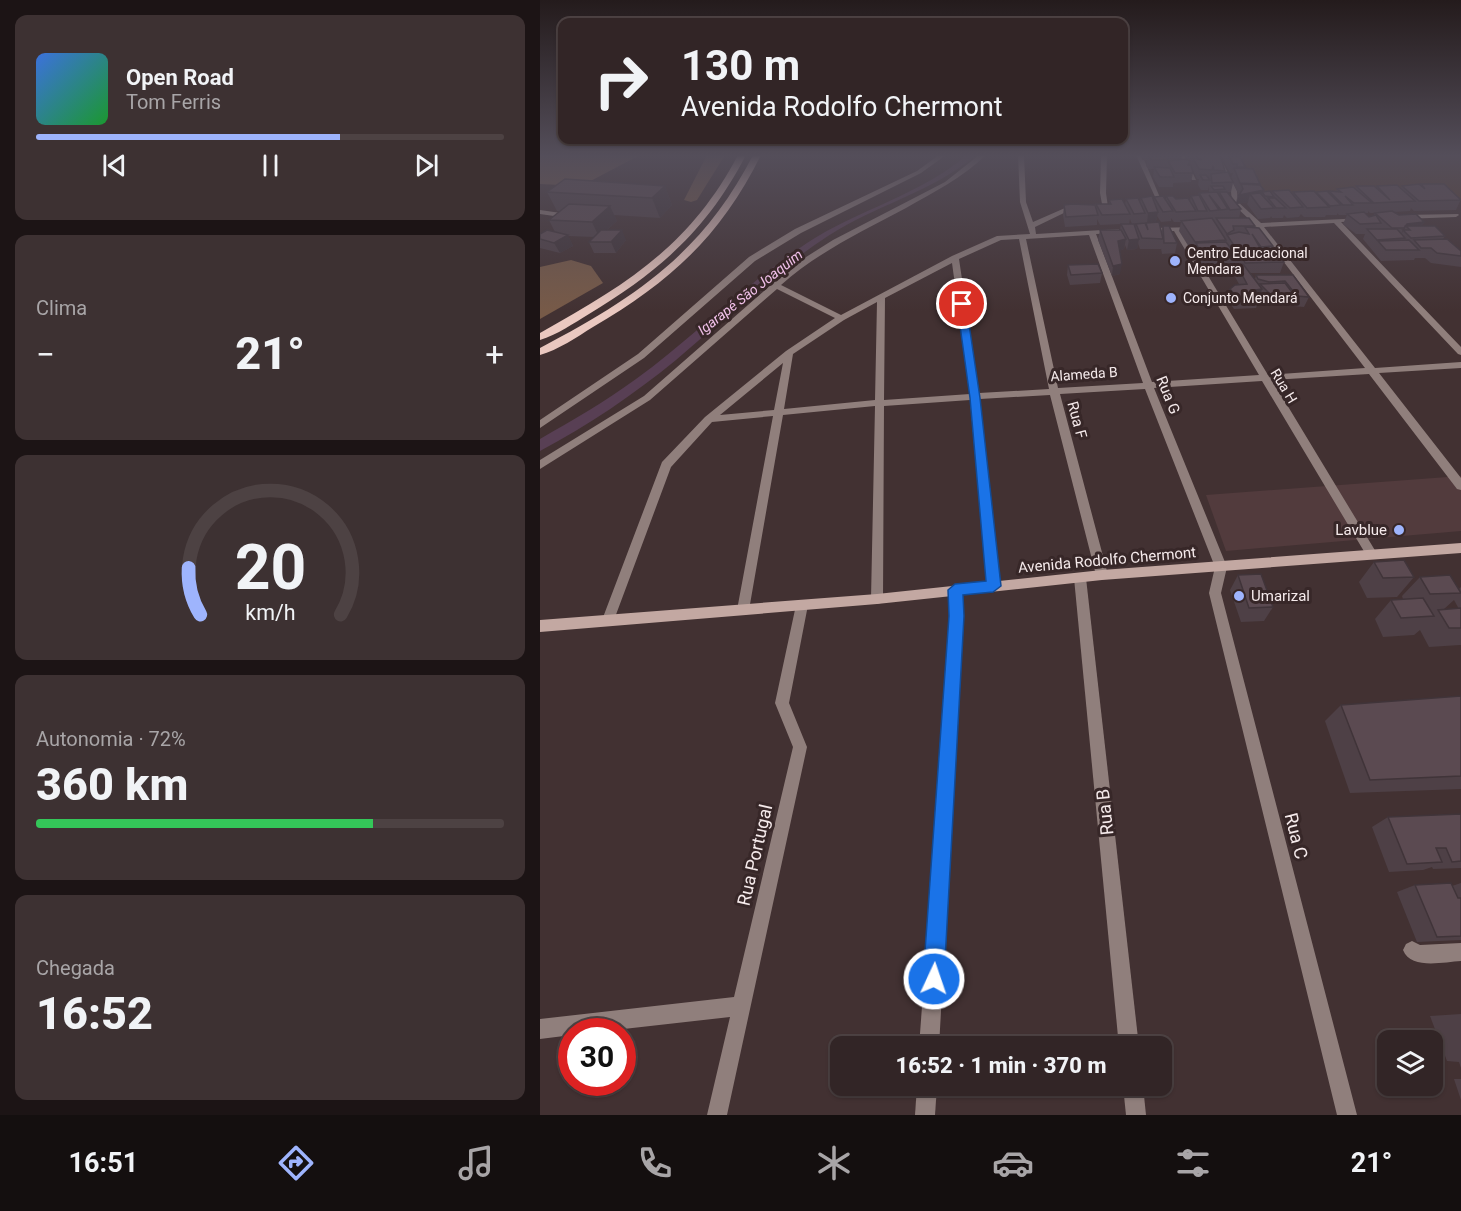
<!DOCTYPE html>
<html lang="pt">
<meta charset="utf-8">
<style>
:root{--surface:#322526;--page:#3d3132;--text:#f1f3f6;--muted:#a8a5a7;--line:#4d4243;--accent:#9eb4fd}
body{margin:0;font-family:Roboto,sans-serif;background:var(--page);color:var(--text);height:100vh;display:flex;flex-direction:column;font-size:22px;white-space:nowrap}
*{box-sizing:border-box;margin:0}
p{font-size:20px;color:var(--muted)}
.icon{flex:none;width:33px;height:33px;fill:none;stroke:currentColor;stroke-width:2;stroke-linecap:round;stroke-linejoin:round}
.map{position:relative;flex:1;overflow:hidden}
.panel{display:flex;flex-direction:column;gap:15px;padding:15px;background:#1c1415;width:540px}
.panel>*{flex:none}
.banner{position:absolute;left:18px;top:18px;width:570px;height:126px;border-radius:12px;box-shadow:0 2px 4px #0004,0 0 0 2px var(--line);background:#322526;color:var(--text);overflow:hidden}
.tools{position:absolute;left:837px;top:1030px;display:grid;gap:12px}
.tools a{display:grid;place-items:center;width:66px;height:66px;border-radius:12px;background:var(--surface);box-shadow:0 2px 4px #0004,0 0 0 2px var(--line);font-size:30px}
.speed{position:absolute;left:18px;top:1018px;display:flex;gap:12px;font-size:30px;font-weight:700;text-align:center}
.speed>*{display:grid;place-content:center;width:78px;height:78px;border-radius:50%;background:var(--surface);box-shadow:0 2px 4px #0004,0 0 0 2px var(--line);line-height:1}
.speed .limit{border:9px solid #d22;background:#fff;color:#111}
.pin{position:absolute;display:grid;place-items:center;width:51px;height:51px;color:#fff;margin:-26px;border:3px solid #fff;border-radius:50%;box-shadow:0 2px 6px #0007}
.me{position:absolute;width:66px;margin:-33px;rotate:3deg;stroke-linejoin:round;filter:drop-shadow(0 0 4px #0008)}
.turn{display:flex;align-items:center;gap:21px;height:126px;padding:0 24px;font-size:27px}
.turn .icon{width:78px;height:78px;stroke-width:2.5}
.turn b{display:block;font-size:42px;line-height:51px}
.big{font-size:45px;font-weight:800;line-height:1.1}
.panel .card{flex:1;display:flex;flex-direction:column;justify-content:center;gap:9px;min-width:0;padding:0 21px;border-radius:12px;background:var(--page)}
.panel .dial{align-items:center;gap:0}
.dial svg{height:156px;overflow:visible;fill:none;stroke:var(--line);stroke-width:7;stroke-linecap:round;text-anchor:middle}
.dial text{fill:var(--text);stroke:none}
.song{display:flex;align-items:center;gap:18px}
.cover{width:72px;height:72px;border-radius:9px;background:linear-gradient(135deg,hsl(220 70% 55%),hsl(130 70% 35%))}
.played{height:6px;border-radius:3px;background:linear-gradient(90deg,var(--accent) 65%,var(--line) 65%)}
.keys{display:flex;justify-content:space-around;direction:ltr}
.heat{display:flex;justify-content:space-between;align-items:center;font-size:33px;direction:ltr}
.charge{height:9px;border-radius:4px;background:linear-gradient(90deg,#34c759 72%,var(--line) 0)}
.trip{position:absolute;left:290px;top:1036px;width:342px;height:60px;border-radius:12px;background:var(--surface);box-shadow:0 2px 4px #0004,0 0 0 2px var(--line);font-weight:800;line-height:60px;text-align:center}
.tab-bar{display:flex;height:96px;justify-content:space-around;align-items:center;background:#140f0f;color:var(--muted)}
.tab-bar .icon{width:42px;height:42px}
.tab-bar .selected{color:var(--accent)}
.tab-bar b{font-size:27px;color:var(--text)}
main{display:flex;flex:1;min-height:0}
.map>svg:first-child{display:block}
.built{fill:#523b3d}
.green{fill:#563c2c}
.forest{fill:#775a48}
.water{fill:#583f54}
.lines{fill:none;stroke-linecap:round;stroke-linejoin:round}
.street{fill:#907f7c;fill-rule:evenodd}
.secondary{fill:#c3a8a2;fill-rule:evenodd}
.primary{fill:#eac8c0;fill-rule:evenodd}
.wall{fill:#4e4046;fill-rule:evenodd}
.shaded-wall{fill:#403439}
.building{fill:#5b4a51;stroke:#403439;stroke-width:1.5}
.route{fill:#1a73e8;stroke:#114b97;stroke-width:1.5}
.poi-dot{fill:#9eb4fd;stroke:#372728;stroke-width:2}
.labels{text-anchor:middle;stroke-width:6;stroke-linejoin:round;paint-order:stroke}
.far-poi-label{font-size:14px;fill:#f5eaeb;stroke:#372728;text-anchor:start}
.far-water-label{font-size:14px;font-style:italic;fill:#f2c1ea;stroke:#372728}
.far-street-label{font-size:14px;fill:#f5eaeb;stroke:#372728}
.street-label{font-size:15px;fill:#f5eaeb;stroke:#372728}
.poi-label{font-size:15px;fill:#f5eaeb;stroke:#372728;text-anchor:end}
.near-street-label{font-size:18px;fill:#f5eaeb;stroke:#372728}
</style>
<main>
<section class="panel">
<div class="card">
<div class="song"><i class="cover"></i><div><b>Open Road</b><p>Tom Ferris</p></div></div>
<div class="played"></div>
<div class="keys"><svg class="icon" aria-label="previous" viewBox="0 0 24 24"><path d="M18 5L8 12l10 7zM5 5v14"/></svg><svg class="icon" aria-label="pause" viewBox="0 0 24 24"><path d="M8 5v14M16 5v14"/></svg><svg class="icon" aria-label="next" viewBox="0 0 24 24"><path d="M6 5l10 7-10 7zM19 5v14"/></svg></div>
</div>
<div class="card"><p>Clima</p>
<div class="heat"><a>−</a><b class="big">21°</b><a>+</a></div>
</div>
<div class="card dial"><svg viewBox="0 0 100 80">
<path d="M14 69A42 42 0 1 1 86 69"/>
<path d="M14 69A42 42 0 0 1 8 45" stroke="#9eb4fd"/>
<text x="50" y="56" font-size="32" font-weight="700">20</text>
<text x="50" y="72" font-size="11">km/h</text>
</svg></div>
<div class="card"><p>Autonomia · 72%</p><b class="big">360 km</b><div class="charge"></div></div>
<div class="card"><p>Chegada</p><b class="big">16:52</b></div>
</section>
<div class="map">
<svg width="921" height="1115" viewBox="0 0 921 1115">
<rect width="100%" height="100%" fill="#423132"/>
<polygon class="built" points="921,476 921,531 686,551 666,495"/>
<polygon class="green" points="700,155 921,155 921,201 911,192 723,199"/>
<g class="forest">
<polygon points="0,155 100,155 41,186 0,184"/>
<polygon points="167,155 185,155 157,200 151,202 144,200"/>
<polygon points="31,260 51,266 63,283 0,319 0,267"/>
</g>
<path class="water" d="M426,155H436C393,192 335,205 288,236C233,272 186,318 136,360C93,395 49,425 0,451V439C33,420 66,401 96,379C155,336 206,283 267,243C315,211 385,193 426,155Z"/>
<g class="lines">
<g class="street">
<polygon points="399,155 406,155 381,173 261,233 215,261 104,358 0,428 0,420 98,354 209,257 255,229 377,171"/>
<path d="M439,155H446C422,178 394,192 366,208C323,231 278,252 241,285L301,315L412,256L457,236L490,234L480,202L478,155H484L486,202L493,222L525,208L562,204L560,193L561,155H567L566,193L568,207L528,211L495,227L496,234L579,229V233H576L556,234L612,382L719,375L634,231H612L610,230L614,228L656,227V229L641,231L728,375L825,368L717,227L698,228L694,226L698,224L713,223L692,203L691,191L673,155H679L697,191L698,202L721,223L824,218V220L822,221L801,222L921,347V355L918,354L794,223L724,227L835,368L921,362V368L839,373L921,478V490L917,489L829,374L732,380L836,552L838,555L836,558H828L722,381L614,388L687,567L681,593L817,1115H797L669,593L675,567L605,389L520,394L568,575L566,578H558L556,575L510,395L440,399L459,586L457,590H449L447,586L430,400L344,406L343,599L341,603L337,604L333,603L331,599L335,406L243,415L209,610L208,614L203,615L198,614L197,610L233,416L172,422L131,467L74,620L73,624L68,625L63,624L62,620L122,462L165,417L246,351L295,318L237,289L110,400L0,469V460L104,396L255,264L293,240L405,182ZM549,235L603,383L518,388L486,239ZM479,239L509,389L439,393L419,259L461,240ZM412,263L430,394L344,400L345,298ZM337,302L335,400L244,409L253,354L304,320ZM243,363L234,410L180,415Z"/>
<polygon points="596,155 602,155 621,200 616,199"/>
<polygon points="638,155 644,155 656,180 652,180"/>
<polygon points="0,210 28,214 31,216 28,218 0,214"/>
<polygon points="918,214 919,215 916,217 863,219 860,217 863,215"/>
<polygon points="540,573 544,574 546,578 599,1047 579,1047 534,578 536,574"/>
<polygon points="415,585 419,586 421,590 423,616 399,1047 379,1047 411,616 409,590 411,586"/>
<polygon points="262,600 266,601 268,605 249,703 267,747 187,1115 167,1115 190,1017 57,1032 32,1032 32,1035 0,1039 0,1019 194,997 253,747 235,703 256,605 258,601"/>
<path d="M872,941L880,945L921,943V961C903,962 871,970 863,950L866,944Z"/>
<polygon points="377,1086 397,1086 395,1115 375,1115"/>
<polygon points="583,1086 603,1086 606,1115 586,1115"/>
</g>
<polygon class="secondary" points="921,543 921,553 562,580 337,604 0,632 0,620 337,594 562,570"/>
<g class="primary">
<path d="M198,155H206C167,230 120,271 49,314C34,323 17,335 0,340V333C87,284 150,246 198,155Z"/>
<path d="M213,155H221C181,236 130,282 53,327C37,337 18,350 0,355V348C95,298 163,253 213,155Z"/>
</g>
</g>
<g class="wall">
<path d="M601,155H618L617,157H619V155H643L642,159L647,160L644,155H680L685,171V173L691,178L693,173H690L680,155H701L703,156L701,161L705,167L704,169L720,184V185L723,192L732,193V191L752,194L753,192L775,193L776,192L789,193V191L796,192L797,189H815L816,186L836,188L837,186L861,188L862,186L881,185V184L921,199L916,210L874,211L871,208L870,211L853,212L859,215L884,222L882,226L905,236L903,239L921,251V267L891,263L885,258H875L874,260L841,261L823,239L825,234H816L803,224L807,215H799L797,213V215H786L785,217H764L761,214L759,217L747,218L744,215L743,218H732L731,216L730,218L718,219L707,204L708,202L697,204L701,209L699,218L715,226L714,228L733,246L732,250L744,262L740,273H710L715,279L716,275H753L769,297L764,307L753,306L750,303V305H727L720,298L716,308L694,309L687,299L690,289L699,284L694,275L696,268L663,270L660,263H659L653,254V252H652L639,231L641,222H634L631,218V221L621,222L617,216L616,222L610,223L621,232L623,226L637,243L635,253L622,254L621,248V249H600L598,243L597,249L587,250L585,245L584,249L579,251L580,274L572,276L558,240L560,230H580L581,224L560,225L557,219V225L525,227L523,215L524,205L556,208V204H569V200L585,205L586,199L600,202L601,198L613,200L614,197L626,200V196L650,201L651,196L658,195L659,193L669,192V186L668,190H661L658,185L659,179H657L652,168L653,173L651,182L633,183V187H619L613,177L614,169H609L606,166L608,160H602ZM693,183L698,193L696,203L687,192H691ZM828,211L830,213H835L833,216L829,217L825,213H828ZM590,219L592,224L602,223L596,224L595,227L589,224Z"/>
<polygon points="125,186 132,205 120,218 74,215 77,221 67,230 86,240 76,253 54,253 49,242 54,237 28,236 33,246 20,253 0,248 0,234 15,232 9,220 20,211 17,211 7,192"/>
<polygon points="528,265 562,273 560,283 530,285 527,275"/>
<polygon points="834,562 874,577 857,597 827,598 819,582"/>
<polygon points="698,575 733,607 724,621 701,622 690,590"/>
<path d="M880,577L919,589L921,587V645H920L889,647L880,630L874,635L843,637L835,619L851,600L863,599L862,596ZM914,600L919,609H904Z"/>
<polygon points="921,696 921,789 810,793 785,721 801,705"/>
<polygon points="921,814 921,868 893,869 892,867 883,870 849,872 832,827 848,817"/>
<polygon points="921,883 921,940 877,942 857,892 875,885 912,886"/>
<polygon points="921,1014 921,1068 919,1062 907,1061 890,1016"/>
<polygon points="914,1079 921,1079 921,1100"/>
</g>
<g class="shaded-wall">
<polygon points="125,186 132,205 120,218 112,198"/>
<polygon points="724,190 723,193 722,192 719,200 710,194 708,202 696,204 699,195"/>
<polygon points="70,206 77,221 59,237 52,222"/>
<polygon points="618,212 616,222 607,223 608,213"/>
<polygon points="884,222 879,232 870,230 866,226 859,238 864,228 867,224"/>
<polygon points="82,230 86,240 76,253 71,242"/>
<polygon points="28,235 33,246 20,253 14,243"/>
<polygon points="586,239 584,249 576,252 578,241"/>
<polygon points="599,239 597,249 587,250 589,240"/>
<polygon points="582,264 580,274 572,276 573,266"/>
<polygon points="722,289 720,297 715,290"/>
</g>
<g class="building">
<polygon points="620,155 643,155 643,156"/>
<polygon points="653,155 680,155 685,171 674,170 673,166 672,170 659,169 653,158 662,160"/>
<polygon points="688,155 703,156 691,157 700,157 705,167 697,167 697,164 693,164"/>
<polygon points="608,157 627,157 628,160 611,160"/>
<polygon points="645,159 650,161 648,165 651,165 653,173 635,173 628,161"/>
<polygon points="614,167 630,168 634,177 620,177"/>
<polygon points="694,168 713,169 720,184 700,183"/>
<polygon points="688,172 693,182 672,183 671,174"/>
<polygon points="660,175 666,175 670,180 663,180"/>
<polygon points="25,179 125,186 112,198 7,192"/>
<polygon points="701,184 720,185 724,190 699,195 703,189"/>
<polygon points="879,184 885,189 881,184 904,184 921,200 879,201 862,186"/>
<polygon points="857,185 875,201 834,203 816,186 834,186 850,200 837,186"/>
<polygon points="671,186 683,186 685,189 674,190"/>
<polygon points="813,187 832,203 814,203 805,196 813,205 803,205 789,191 801,192 797,189"/>
<polygon points="749,190 763,207 750,208 732,191"/>
<polygon points="730,191 734,197 725,196 722,192"/>
<polygon points="774,191 789,207 767,208 753,192"/>
<polygon points="787,191 801,205 790,206 776,192"/>
<polygon points="677,192 688,209 681,210 669,195 679,210 670,211 659,193"/>
<polygon points="679,192 687,192 701,209 690,210"/>
<polygon points="720,193 734,208 721,209 710,194"/>
<polygon points="659,195 667,211 658,211 651,196"/>
<polygon points="612,196 618,212 608,213 601,198"/>
<polygon points="623,196 633,211 623,212 614,197"/>
<polygon points="626,196 633,196 636,199 648,198 656,211 636,212"/>
<polygon points="598,198 605,213 594,214 586,199"/>
<polygon points="728,198 735,198 746,208 736,208"/>
<polygon points="582,199 590,214 562,215 556,204 571,204 569,200"/>
<polygon points="29,204 70,206 52,222 9,220"/>
<polygon points="532,204 555,205 558,215 526,217 524,205"/>
<polygon points="852,211 859,215 876,214 884,222 867,224 864,228 852,228 835,213"/>
<polygon points="824,212 829,217 836,215 841,223 820,224 807,214"/>
<polygon points="672,218 686,240 655,242 641,221"/>
<polygon points="676,218 709,218 715,226 693,226 694,230 687,234"/>
<polygon points="619,222 623,239 602,238 596,224 605,223 608,230 606,223"/>
<polygon points="581,224 594,224 599,239 589,240"/>
<polygon points="623,226 629,226 637,243 624,243"/>
<polygon points="866,226 895,226 905,236 871,238 863,230 870,230"/>
<polygon points="705,227 719,228 733,246 721,247 712,234 724,255 711,256 706,251 708,259 728,257 725,250 730,250 736,251 744,262 705,263 700,250 697,250 687,235 699,232 709,234"/>
<polygon points="827,229 857,229 865,238 837,240"/>
<polygon points="7,230 28,235 14,243 0,239 0,234"/>
<polygon points="61,230 82,230 71,242 49,242"/>
<polygon points="560,230 581,230 586,239 578,241 582,264 573,266"/>
<polygon points="907,239 921,251 921,256 897,253 891,248 881,248 874,240"/>
<polygon points="869,240 879,250 846,250 838,241"/>
<polygon points="686,242 692,250 661,253 656,243"/>
<polygon points="696,252 700,258 665,260 662,254"/>
<polygon points="558,264 562,273 531,275 528,265"/>
<polygon points="703,264 722,289 715,290 720,297 698,299 690,289 695,285 707,284 697,265"/>
<polygon points="716,275 753,275 769,297 757,296 745,281 729,282 718,279"/>
<polygon points="745,283 754,295 731,295 720,284"/>
<polygon points="864,560 874,577 843,578 834,562"/>
<polygon points="721,574 733,607 709,608 698,575"/>
<polygon points="910,575 921,593 890,594 880,577"/>
<polygon points="883,598 894,616 861,618 851,600"/>
<polygon points="921,608 921,628 909,628 898,610"/>
<polygon points="921,696 921,776 830,780 801,705"/>
<polygon points="921,814 921,861 912,862 906,848 896,848 902,862 867,864 848,817"/>
<polygon points="911,883 918,898 921,898 921,936 897,937 875,885"/>
</g>
<linearGradient id="sky" x2="0" y2="1"><stop stop-color="#241b1c"/><stop offset="0.5" stop-color="#544e5a"/><stop offset="1" stop-color="#544e5a" stop-opacity="0"/></linearGradient>
<rect width="921" height="311" fill="url(#sky)"/>
<polygon class="route" points="422,302 426,304 440,398 461,586 453,592 423,595 424,616 404,979 401,986 394,989 386,986 383,979 409,616 408,590 415,584 446,581 430,398 417,304"/>
<g class="poi-dot">
<circle cx="635" cy="261" r="6"/>
<circle cx="631" cy="298" r="6"/>
<circle cx="859" cy="530" r="6"/>
<circle cx="699" cy="596" r="6"/>
</g>
<g class="labels">
<g class="far-poi-label">
<text x="647" y="258">Centro Educacional<tspan x="647" dy="16">Mendara</tspan></text>
<text x="643" y="303">Conjunto Mendará</text>
</g>
<g class="far-water-label">
<text transform="translate(210 292) rotate(-38)" y="5">Igarapé São Joaquim</text>
</g>
<g class="far-street-label">
<text transform="translate(544 374) rotate(-4)" y="5">Alameda B</text>
<text transform="translate(744 386) rotate(59)" y="5">Rua H</text>
</g>
<g class="street-label">
<text transform="translate(628 395) rotate(68)" y="5">Rua G</text>
<text transform="translate(537 420) rotate(75)" y="5">Rua F</text>
<text transform="translate(567 560) rotate(-5)" y="5">Avenida Rodolfo Chermont</text>
</g>
<g class="poi-label">
<text x="847" y="535">Lavblue</text>
<text x="711" y="601" text-anchor="start">Umarizal</text>
</g>
<g class="near-street-label">
<text transform="translate(565 812) rotate(-96)" y="6">Rua B</text>
<text transform="translate(756 836) rotate(76)" y="6">Rua C</text>
<text transform="translate(215 855) rotate(-77)" y="6">Rua Portugal</text>
</g>
</g>
</svg>
<div class="tools">
<a><svg class="icon" aria-label="layers" viewBox="0 0 24 24"><path d="M12 4l9 5-9 5-9-5zM3 14l9 5 9-5"/></svg></a>
</div>
<div class="speed"><div class="limit">30</div></div>
<div class="pin" style="left:422px;top:304px;background:#d93025"><svg class="icon" aria-label="arrive" viewBox="0 0 24 24"><path d="M6 21V4h12l-3 4 3 4H6"/></svg></div>
<svg class="me" style="left:394px;top:979px" viewBox="-20 -20 40 40"><circle r="17" fill="#1a73e8" stroke="#fff" stroke-width="3"/><path d="M0-11L8 9 0 5-8 9z" fill="#fff"/></svg>
<div class="trip">16:52 · 1 min · 370 m</div>
<div class="banner">
<div class="turn"><svg class="icon" aria-label="right" viewBox="0 0 24 24"><path d="M7 20v-9h11M14 6l5 5-5 5"/></svg><div><b>130 m</b>Avenida Rodolfo Chermont</div></div>
</div>
</div>
</main>
<nav class="tab-bar">
<b>16:51</b>
<svg class="icon selected" aria-label="directions" viewBox="0 0 24 24"><path d="M12 3l9 9-9 9-9-9zM9 14v-3h6M13 9l2 2-2 2"/></svg>
<svg class="icon" aria-label="music" viewBox="0 0 24 24"><path d="M9 18V5l10-2v13"/><circle cx="6" cy="18" r="3"/><circle cx="16" cy="16" r="3"/></svg>
<svg class="icon" aria-label="phone" viewBox="0 0 24 24"><path d="M5 4h4l2 5-3 2q2 4 5 5l2-3 5 2v4C11 20 4 13 5 4z"/></svg>
<svg class="icon" aria-label="climate" viewBox="0 0 24 24"><path d="M12 3v18M4 7l16 10M4 17L20 7"/></svg>
<svg class="icon" aria-label="car" viewBox="0 0 24 24"><path d="M5 17H2v-5l4-1 3-4h7l3 4 3 1v5h-3M9 17h6M6 11h13"/><circle cx="7" cy="17" r="2"/><circle cx="17" cy="17" r="2"/></svg>
<svg class="icon" aria-label="filters" viewBox="0 0 24 24"><path d="M4 7h16M4 17h16"/><circle cx="9" cy="7" r="2"/><circle cx="15" cy="17" r="2"/></svg>
<b>21°</b>
</nav>
